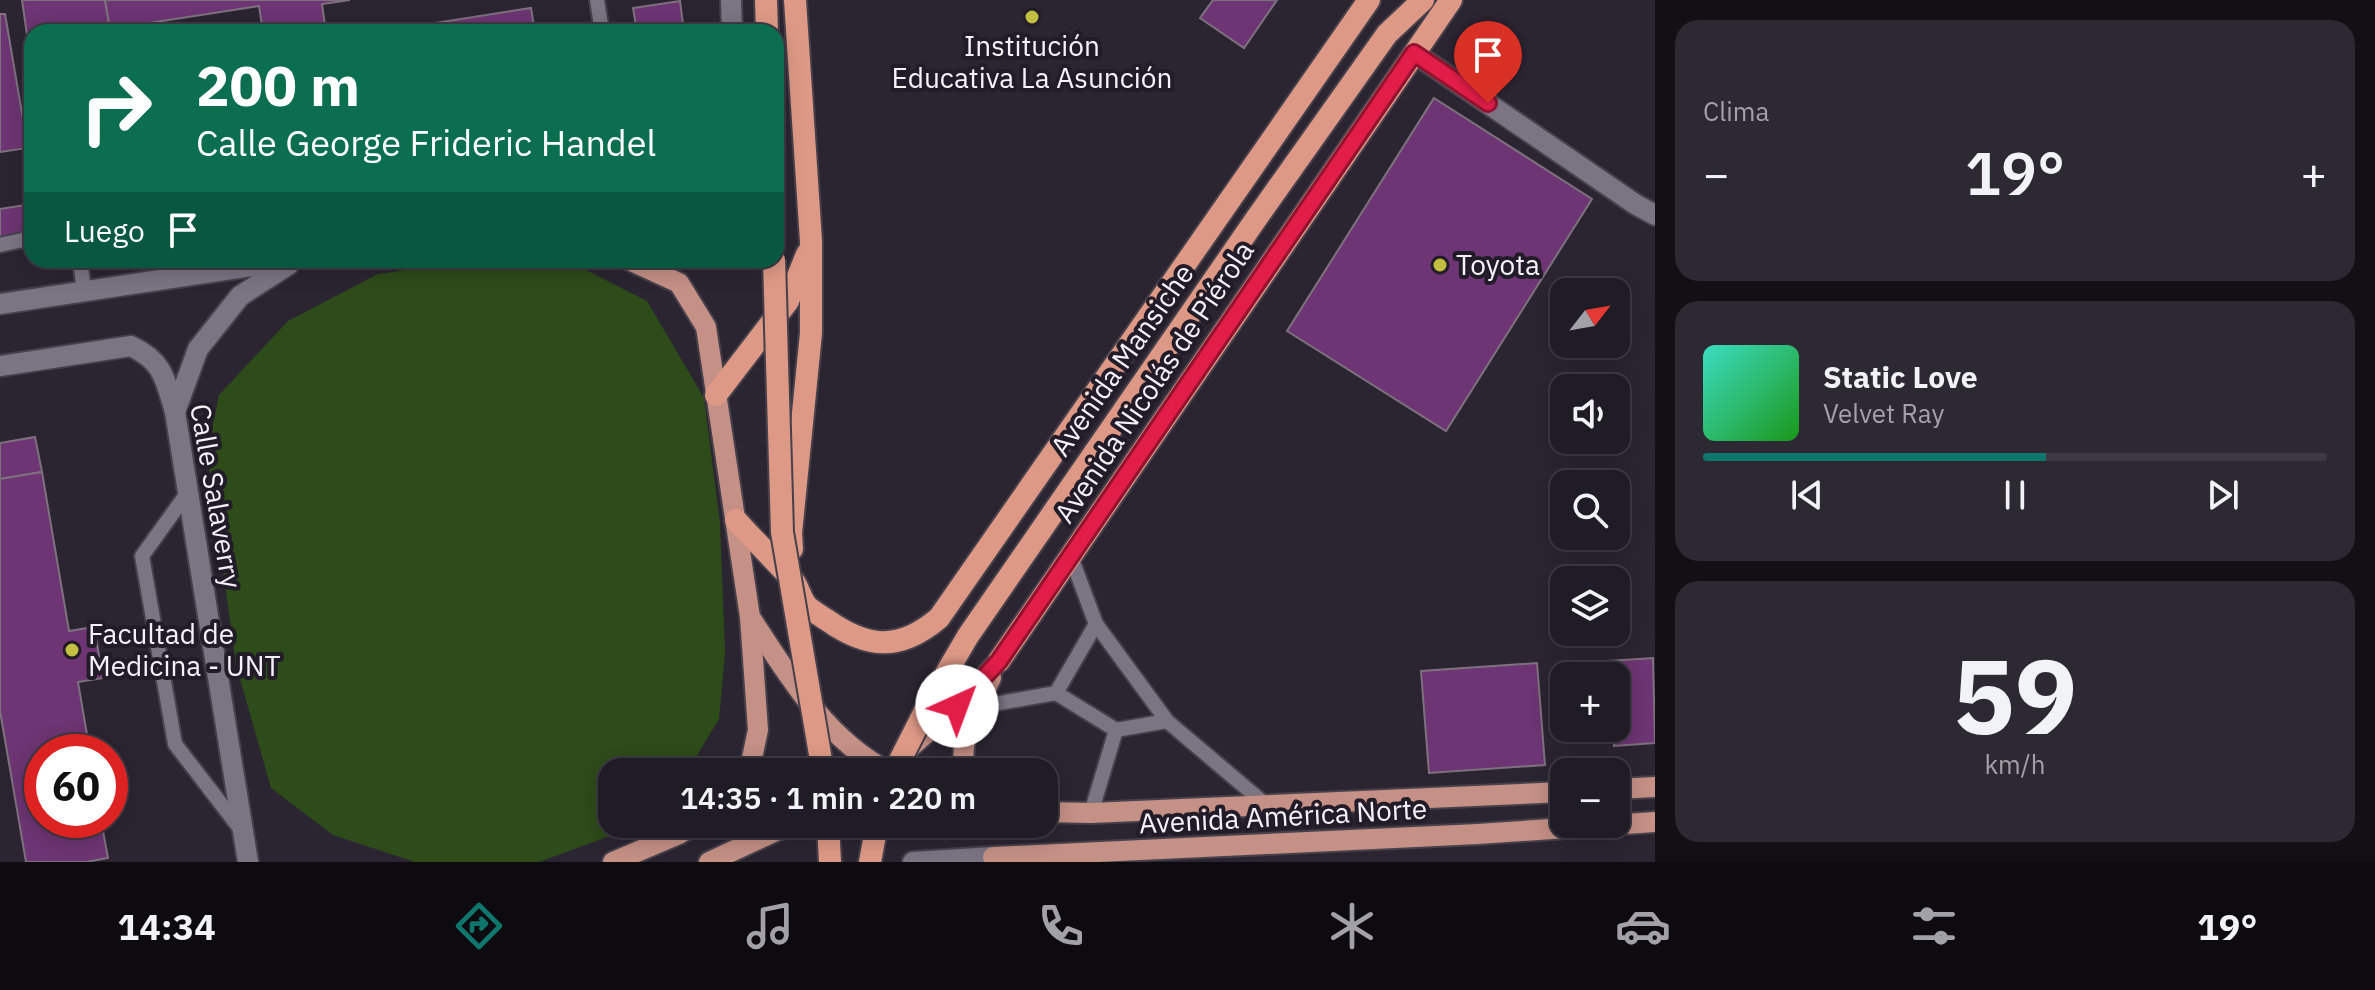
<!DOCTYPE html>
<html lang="es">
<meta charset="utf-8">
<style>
:root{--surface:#201c26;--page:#2d2932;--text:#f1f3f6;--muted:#a2a1a7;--line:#3d3a43;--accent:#0f766e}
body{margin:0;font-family:"IBM Plex Sans",sans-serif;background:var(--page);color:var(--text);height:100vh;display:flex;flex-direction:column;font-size:30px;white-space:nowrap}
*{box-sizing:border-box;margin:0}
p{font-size:26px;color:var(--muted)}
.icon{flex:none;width:44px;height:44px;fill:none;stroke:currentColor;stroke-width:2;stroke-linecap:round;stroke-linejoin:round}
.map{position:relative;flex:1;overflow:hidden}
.drawer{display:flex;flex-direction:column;gap:20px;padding:20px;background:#120f15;width:720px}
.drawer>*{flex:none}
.banner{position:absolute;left:24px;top:24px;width:760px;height:244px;border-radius:24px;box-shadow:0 4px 20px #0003,0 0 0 2px var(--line);background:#0b6e4f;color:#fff;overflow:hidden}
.needle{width:52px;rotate:59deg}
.buttons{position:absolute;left:1550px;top:278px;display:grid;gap:16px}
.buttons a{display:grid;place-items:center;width:80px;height:80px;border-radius:16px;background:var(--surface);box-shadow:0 4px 20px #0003,0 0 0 2px var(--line);font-size:40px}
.speed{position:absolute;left:24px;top:734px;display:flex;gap:16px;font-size:40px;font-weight:700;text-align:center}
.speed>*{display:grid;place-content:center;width:104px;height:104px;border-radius:50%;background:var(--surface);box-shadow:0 4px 20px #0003,0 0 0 2px var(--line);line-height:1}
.speed .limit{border:12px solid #d22;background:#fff;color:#111}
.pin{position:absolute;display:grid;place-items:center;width:68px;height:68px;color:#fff;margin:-82px -34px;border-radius:50% 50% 50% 0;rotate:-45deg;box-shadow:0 0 8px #0007}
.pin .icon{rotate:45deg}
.me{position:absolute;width:88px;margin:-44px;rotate:43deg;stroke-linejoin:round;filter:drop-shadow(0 0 6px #0008)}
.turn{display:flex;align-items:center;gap:28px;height:168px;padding:0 40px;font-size:36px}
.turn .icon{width:104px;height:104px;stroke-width:2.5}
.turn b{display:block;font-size:56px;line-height:68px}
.then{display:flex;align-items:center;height:76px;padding:0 40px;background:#0003;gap:16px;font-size:30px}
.big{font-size:60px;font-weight:600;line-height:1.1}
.drawer .tile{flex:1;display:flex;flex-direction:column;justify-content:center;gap:12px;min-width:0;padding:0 28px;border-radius:24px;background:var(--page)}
.drawer .dial{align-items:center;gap:0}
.dial b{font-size:104px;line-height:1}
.song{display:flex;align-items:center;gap:24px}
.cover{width:96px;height:96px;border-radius:12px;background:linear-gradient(135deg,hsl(170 70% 55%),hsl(120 70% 35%))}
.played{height:8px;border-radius:4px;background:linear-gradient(90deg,var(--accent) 55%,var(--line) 55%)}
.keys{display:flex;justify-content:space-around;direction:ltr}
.heat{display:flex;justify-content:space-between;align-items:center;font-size:44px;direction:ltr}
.trip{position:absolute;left:598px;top:758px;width:460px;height:80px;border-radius:24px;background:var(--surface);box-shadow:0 4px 20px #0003,0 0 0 2px var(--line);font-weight:600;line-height:80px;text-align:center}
.dock{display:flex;height:128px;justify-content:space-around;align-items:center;background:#0d0b0f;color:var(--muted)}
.dock .icon{width:56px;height:56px}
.dock .active{color:var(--accent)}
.dock b{font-size:36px;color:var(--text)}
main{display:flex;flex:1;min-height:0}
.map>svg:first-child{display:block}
.green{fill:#2e4b1a}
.building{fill:#6d3573;stroke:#7d717e;stroke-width:2}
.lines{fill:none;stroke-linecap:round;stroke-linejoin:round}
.service-casing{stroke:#46404b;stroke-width:18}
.minor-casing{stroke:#46404b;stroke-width:24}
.secondary-casing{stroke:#46404b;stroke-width:24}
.primary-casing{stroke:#46404b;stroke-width:24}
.trunk-casing{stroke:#46404b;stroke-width:26}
.service{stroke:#7b7483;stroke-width:14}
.minor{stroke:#7b7483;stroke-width:20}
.secondary{stroke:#7b7483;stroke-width:20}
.primary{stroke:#c59085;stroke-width:20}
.trunk{stroke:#de9986;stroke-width:22}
.trunk-bridge-casing{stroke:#46404b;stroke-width:26;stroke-linecap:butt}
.trunk-bridge{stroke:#de9986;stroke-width:22}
.route-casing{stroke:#92132f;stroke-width:20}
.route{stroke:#e11d48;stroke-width:14}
.poi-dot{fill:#c1be40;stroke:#221c28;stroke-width:3}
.labels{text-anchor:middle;stroke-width:8;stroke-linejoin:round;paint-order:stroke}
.poi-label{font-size:28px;fill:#f6f2fb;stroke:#221c28;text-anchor:start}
.street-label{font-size:28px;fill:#f6f2fb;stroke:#221c28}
</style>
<main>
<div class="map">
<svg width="1655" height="862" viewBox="0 0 1655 862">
<rect width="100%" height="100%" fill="#2b2532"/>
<polygon class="green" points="474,260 578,266 647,301 704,398 720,523 725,653 719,719 687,772 612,772 612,824 633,824 626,830 539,862 415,862 333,835 271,788 236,665 207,452 219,395 288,321 378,274"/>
<g class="building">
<polygon points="22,0 105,0 110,29 89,32 32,32 32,41 28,42"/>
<polygon points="105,0 350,0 322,4 326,32 263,32 259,6 110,29"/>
<polygon points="1213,0 1277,0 1244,48 1200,18"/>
<polygon points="680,1 684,32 637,32 633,8"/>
<polygon points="531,8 535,32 378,32"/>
<polygon points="0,14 5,14 28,148 0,152"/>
<polygon points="1434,98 1592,199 1446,431 1287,331"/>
<polygon points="32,204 32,234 0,238 0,209"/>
<polygon points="35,437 42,472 0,479 0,443"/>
<polygon points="42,472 69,631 94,627 103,678 78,682 90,752 42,752 42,820 101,820 108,858 86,862 26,862 0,711 0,479"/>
<polygon points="1653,658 1655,743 1614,746 1616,676 1609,676 1608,661"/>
<polygon points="1537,663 1545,765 1429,773 1421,671"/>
</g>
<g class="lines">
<g class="service-casing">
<g id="service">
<polyline points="597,0 602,32"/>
<polyline points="0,245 32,238"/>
<polyline points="80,260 84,291"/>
<polyline points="188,492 142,556 175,744 242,831"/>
<polyline points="1096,624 1167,721"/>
<polyline points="1056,693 1116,730"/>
<polyline points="977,707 1056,693 1096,624 1071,557"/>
<polyline points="1091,813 1116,730 1167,721 1265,804"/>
</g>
</g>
<g class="minor-casing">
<polyline id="minor" points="1414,53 1635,204 1655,215"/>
</g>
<g class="secondary-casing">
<g id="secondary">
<polyline points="731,0 732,32"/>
<polyline points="0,304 292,260"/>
<path d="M0,366L131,346C164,362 165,379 175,412L248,862"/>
<polyline points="175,412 198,349 240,296 288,265"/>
<polyline points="913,862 993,857"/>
</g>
</g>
<g class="primary-casing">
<g id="primary">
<polyline points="629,260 679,283 706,327 750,617 758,730 749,772"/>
<path d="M752,620C789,677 827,740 889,772"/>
<polyline points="906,751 957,706 999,661"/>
<path d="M966,772C956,740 978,707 991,678"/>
<polyline points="1616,789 1655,787"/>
<polyline points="1044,812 1091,813 1564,792"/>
<polyline points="993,857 1478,834 1655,822"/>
<polyline points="613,862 679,834 695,824"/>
<polyline points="709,862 791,824"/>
</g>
</g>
<g class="trunk-casing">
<g id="trunk">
<polyline points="766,0 767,32"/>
<polyline points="1256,219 1387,34 1423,0"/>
<polyline points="716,395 788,301 807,254"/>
<path d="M736,520C754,540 773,559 792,579C799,587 800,598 807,606C812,611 821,616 827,620C868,649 900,651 939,618L1369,0"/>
<polyline points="792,549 791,533 811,333 811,241 795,0"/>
<polyline points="999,661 1451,0"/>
<polyline points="828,824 830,862"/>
<polyline points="870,862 877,824"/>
</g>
</g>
<use href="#service" class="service"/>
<use href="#minor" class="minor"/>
<use href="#secondary" class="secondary"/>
<use href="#primary" class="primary"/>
<use href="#trunk" class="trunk"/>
<g class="trunk-bridge-casing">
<g id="trunk-bridge">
<polyline points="774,260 782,532 823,772"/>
<polyline points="894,772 931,699 968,636 1256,219"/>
</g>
</g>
<use href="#trunk-bridge" class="trunk-bridge"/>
</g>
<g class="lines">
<g class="route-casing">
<polyline id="route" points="957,706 999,661 1414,53 1488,103"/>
</g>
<use href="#route" class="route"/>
</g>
<g class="poi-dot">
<circle cx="1032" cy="17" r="8"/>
<circle cx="1440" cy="265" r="8"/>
<circle cx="72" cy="650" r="8"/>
</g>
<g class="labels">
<g class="poi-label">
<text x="1032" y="56" text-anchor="middle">Institución<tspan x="1032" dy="32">Educativa La Asunción</tspan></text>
<text x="1456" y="275">Toyota</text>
<text x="88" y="644">Facultad de<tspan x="88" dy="32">Medicina - UNT</tspan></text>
</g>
<g class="street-label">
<text transform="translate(1122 360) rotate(-55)" y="10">Avenida Mansiche</text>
<text transform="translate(1154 382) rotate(-56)" y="10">Avenida Nicolás de Piérola</text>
<text transform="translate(216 496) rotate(80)" y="10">Calle Salaverry</text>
<text transform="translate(1283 816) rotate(-3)" y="10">Avenida América Norte</text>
</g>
</g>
</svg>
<div class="buttons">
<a><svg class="needle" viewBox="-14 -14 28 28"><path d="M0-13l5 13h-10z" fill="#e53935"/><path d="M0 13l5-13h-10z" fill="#a2a1a7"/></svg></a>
<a><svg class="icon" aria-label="sound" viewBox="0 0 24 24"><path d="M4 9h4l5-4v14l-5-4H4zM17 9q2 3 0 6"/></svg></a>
<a><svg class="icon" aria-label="search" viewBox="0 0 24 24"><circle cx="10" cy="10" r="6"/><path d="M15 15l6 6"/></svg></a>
<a><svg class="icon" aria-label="layers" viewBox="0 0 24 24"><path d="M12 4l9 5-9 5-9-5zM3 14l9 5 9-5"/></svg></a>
<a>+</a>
<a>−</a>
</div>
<div class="speed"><div class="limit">60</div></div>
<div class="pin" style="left:1488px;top:103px;background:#d93025"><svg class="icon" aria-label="arrive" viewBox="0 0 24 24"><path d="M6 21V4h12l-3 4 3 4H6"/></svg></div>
<svg class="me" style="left:957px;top:706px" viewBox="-20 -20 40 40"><circle r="19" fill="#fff"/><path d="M0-13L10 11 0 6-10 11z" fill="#e11d48"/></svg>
<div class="trip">14:35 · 1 min · 220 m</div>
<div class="banner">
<div class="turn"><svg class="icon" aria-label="right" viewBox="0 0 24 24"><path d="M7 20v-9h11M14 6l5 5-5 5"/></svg><div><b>200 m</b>Calle George Frideric Handel</div></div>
<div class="then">Luego<svg class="icon" aria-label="arrive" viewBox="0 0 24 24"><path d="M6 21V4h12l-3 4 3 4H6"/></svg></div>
</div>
</div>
<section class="drawer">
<div class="tile"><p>Clima</p>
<div class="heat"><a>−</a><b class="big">19°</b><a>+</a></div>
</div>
<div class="tile">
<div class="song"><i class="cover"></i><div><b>Static Love</b><p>Velvet Ray</p></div></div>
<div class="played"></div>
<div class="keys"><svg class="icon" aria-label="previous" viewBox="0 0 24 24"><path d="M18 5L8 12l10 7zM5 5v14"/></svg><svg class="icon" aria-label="pause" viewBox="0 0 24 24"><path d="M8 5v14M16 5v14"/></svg><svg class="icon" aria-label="next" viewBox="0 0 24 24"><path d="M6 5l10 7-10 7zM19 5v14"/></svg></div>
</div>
<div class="tile dial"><b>59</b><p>km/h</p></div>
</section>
</main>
<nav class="dock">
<b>14:34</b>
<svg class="icon active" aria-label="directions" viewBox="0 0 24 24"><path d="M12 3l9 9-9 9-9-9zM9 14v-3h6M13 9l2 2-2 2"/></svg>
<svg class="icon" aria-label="music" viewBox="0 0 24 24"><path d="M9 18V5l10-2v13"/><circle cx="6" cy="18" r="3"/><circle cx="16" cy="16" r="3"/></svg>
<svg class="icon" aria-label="phone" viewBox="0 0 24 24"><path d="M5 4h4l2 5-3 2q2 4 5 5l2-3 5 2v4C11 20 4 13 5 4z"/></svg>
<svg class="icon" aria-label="climate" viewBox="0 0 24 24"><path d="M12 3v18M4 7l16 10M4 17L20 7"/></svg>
<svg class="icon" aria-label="car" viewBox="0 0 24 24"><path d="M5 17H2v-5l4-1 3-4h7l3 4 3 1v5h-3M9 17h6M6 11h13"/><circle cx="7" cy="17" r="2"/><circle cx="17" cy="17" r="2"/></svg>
<svg class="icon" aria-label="filters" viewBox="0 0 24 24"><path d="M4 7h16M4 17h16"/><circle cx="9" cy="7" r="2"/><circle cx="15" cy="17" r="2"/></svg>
<b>19°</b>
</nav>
